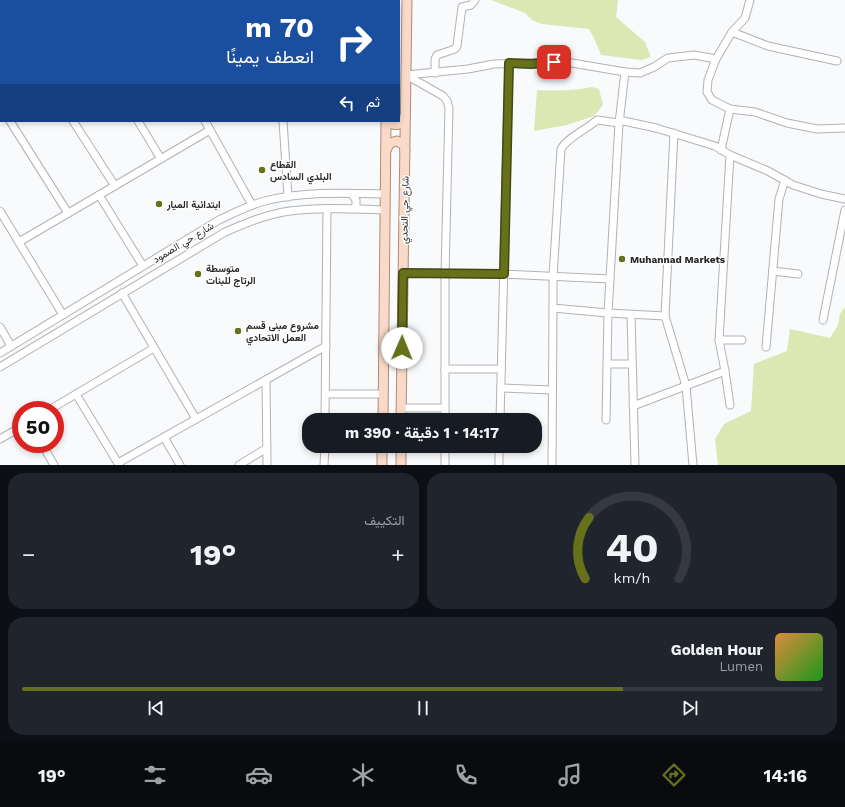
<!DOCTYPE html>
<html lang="ar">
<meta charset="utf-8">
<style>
:root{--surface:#171b24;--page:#20242c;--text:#f1f3f6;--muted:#9ea1a6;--line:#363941;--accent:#67711a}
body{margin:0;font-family:"Work Sans",Vazirmatn,sans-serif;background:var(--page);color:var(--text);direction:rtl;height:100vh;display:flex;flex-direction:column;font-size:15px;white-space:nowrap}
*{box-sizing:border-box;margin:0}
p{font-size:13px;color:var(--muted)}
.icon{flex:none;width:22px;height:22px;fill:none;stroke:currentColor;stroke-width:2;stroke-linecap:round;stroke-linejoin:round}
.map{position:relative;height:465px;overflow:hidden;direction:ltr}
.sheet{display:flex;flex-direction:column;gap:8px;padding:8px;background:#0d0f14;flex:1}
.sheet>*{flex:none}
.banner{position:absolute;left:0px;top:0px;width:400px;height:122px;box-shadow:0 2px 6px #0003;direction:rtl;background:#1a4fa0;color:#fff;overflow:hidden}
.speed{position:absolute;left:12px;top:401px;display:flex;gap:8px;font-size:20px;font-weight:700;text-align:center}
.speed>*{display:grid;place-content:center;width:52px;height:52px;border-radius:50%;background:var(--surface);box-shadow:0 2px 6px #0003;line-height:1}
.speed .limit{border:6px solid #d22;background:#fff;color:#111}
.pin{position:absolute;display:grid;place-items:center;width:34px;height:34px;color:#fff;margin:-17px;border-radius:8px;box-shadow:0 2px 6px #0006}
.me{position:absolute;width:44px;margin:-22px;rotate:1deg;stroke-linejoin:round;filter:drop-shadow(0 0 3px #0008)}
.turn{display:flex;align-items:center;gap:14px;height:84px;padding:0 20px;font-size:18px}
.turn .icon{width:52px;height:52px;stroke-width:2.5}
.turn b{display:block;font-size:28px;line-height:34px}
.then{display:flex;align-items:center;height:38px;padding:0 20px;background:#0003;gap:8px;font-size:15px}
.big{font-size:30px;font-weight:700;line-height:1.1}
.sheet .tile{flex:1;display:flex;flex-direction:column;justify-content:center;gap:6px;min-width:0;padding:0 14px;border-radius:16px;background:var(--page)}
.sheet .dial{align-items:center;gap:0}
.dial svg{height:104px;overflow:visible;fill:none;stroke:var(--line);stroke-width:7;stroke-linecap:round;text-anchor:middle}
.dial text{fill:var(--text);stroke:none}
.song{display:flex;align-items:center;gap:12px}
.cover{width:48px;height:48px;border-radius:6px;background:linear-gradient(135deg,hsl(30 70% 55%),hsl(120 70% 35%))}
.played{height:4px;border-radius:2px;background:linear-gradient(90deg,var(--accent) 75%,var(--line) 75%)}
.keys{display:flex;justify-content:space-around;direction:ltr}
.heat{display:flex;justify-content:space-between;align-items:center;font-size:22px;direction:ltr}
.sheet .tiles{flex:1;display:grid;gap:8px;grid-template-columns:1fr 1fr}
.tile:last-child{grid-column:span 2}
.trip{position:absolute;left:302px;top:413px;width:240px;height:40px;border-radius:16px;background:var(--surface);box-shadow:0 2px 6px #0003;font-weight:700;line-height:40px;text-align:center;direction:rtl}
.dock{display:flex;height:64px;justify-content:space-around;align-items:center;background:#090b0e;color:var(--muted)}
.dock .icon{width:28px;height:28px}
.dock .on{color:var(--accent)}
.dock b{font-size:18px;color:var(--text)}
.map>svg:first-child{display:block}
.green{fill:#dce7b3}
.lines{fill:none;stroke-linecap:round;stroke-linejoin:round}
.minor-casing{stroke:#b0b2b5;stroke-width:9}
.major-casing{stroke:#ad8c79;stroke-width:11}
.minor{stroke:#fff;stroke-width:7}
.major{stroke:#f9dac8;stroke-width:9}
.route-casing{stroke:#434911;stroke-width:10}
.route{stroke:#67711a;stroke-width:7}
.poi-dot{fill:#67711a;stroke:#fff;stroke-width:1.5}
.labels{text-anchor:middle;stroke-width:3;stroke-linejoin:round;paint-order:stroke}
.poi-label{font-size:10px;font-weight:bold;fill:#272728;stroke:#fff;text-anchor:start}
.street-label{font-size:10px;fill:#272728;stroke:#fff}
</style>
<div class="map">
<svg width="845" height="465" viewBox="0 0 845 465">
<rect width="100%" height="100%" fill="#f8fafc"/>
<g class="green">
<polygon points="491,0 618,0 616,17 645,42 651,57 641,60 601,55 594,38 589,29 542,24 532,20 525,13"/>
<path d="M592,87L599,89L603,105L594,116L567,125L534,131L537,90C556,91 573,91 592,87Z"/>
<polygon points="845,307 845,465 718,465 715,439 724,424 751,411 754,364 787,351 790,329 830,338 838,325 840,314"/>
</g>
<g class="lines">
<g class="minor-casing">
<g id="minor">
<polyline points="3,0 4,1"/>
<polyline points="67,0 67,1"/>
<polyline points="132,0 132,1"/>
<polyline points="197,0 197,1"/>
<polyline points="260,0 260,1"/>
<polyline points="327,0 327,1"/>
<polyline points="750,0 745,18 732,32 716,59 708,80 707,92 712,100 730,109 755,112 787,123 817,129 845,128"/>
<polyline points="207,1 209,0"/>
<polyline points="375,1 388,1"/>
<polyline points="732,32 768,46 837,61"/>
<polyline points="435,73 435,59 437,55 455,49 457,46 462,7 471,5 475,0"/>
<polyline points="406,75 443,96 447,101 449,108 445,274 445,420"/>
<polyline points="406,75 468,69 494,64 566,62 625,72 640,73 654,67 668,58 694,55 716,59"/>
<polyline points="0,106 1,108"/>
<polyline points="619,120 656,128 715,146 730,155 768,171 793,185 821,194 845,199"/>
<polyline points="10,121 68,213"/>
<polyline points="73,121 115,186"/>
<polyline points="138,121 161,159"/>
<polyline points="205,121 252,205"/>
<polyline points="283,121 288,197"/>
<path d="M619,123L597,120C587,129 567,138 561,149L553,277V308L608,313L665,316"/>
<polyline points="674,133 665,316 686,386 693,465"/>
<polyline points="721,150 730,109"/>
<polyline points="352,194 356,200 356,206 352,209"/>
<polyline points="99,195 143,266"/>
<polyline points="0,211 63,315"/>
<polyline points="19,242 210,130"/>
<polyline points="773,271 798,274"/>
<polyline points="403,273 504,274 610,279"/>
<polyline points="122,293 196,419"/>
<polyline points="631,315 635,465"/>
<polyline points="823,320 845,210"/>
<polyline points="0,327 11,346"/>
<polyline points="719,340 742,340"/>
<polyline points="766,347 779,199 785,180"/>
<path d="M0,353L219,220C234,213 249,205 265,201C304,191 346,193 385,194"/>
<polyline points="607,364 632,364"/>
<path d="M0,367L225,232C246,223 267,214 290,211C320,207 355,209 385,210"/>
<polyline points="445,369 501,369"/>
<polyline points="266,380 267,465"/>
<polyline points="501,388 552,390"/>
<polyline points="76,394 119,465"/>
<polyline points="326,394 383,394"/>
<polyline points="730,405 725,371 719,340 730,155"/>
<polyline points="633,406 725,371"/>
<polyline points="401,408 445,408"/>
<polyline points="49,410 154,348"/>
<polyline points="325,420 327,209"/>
<polyline points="500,420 509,63"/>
<polyline points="606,420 608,313 619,123 625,72"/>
<polyline points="164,437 180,465"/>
<polyline points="0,439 21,427"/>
<polyline points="42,444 54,465"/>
<polyline points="118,463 326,346"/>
<polyline points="239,465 267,448"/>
<polyline points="324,465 325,446"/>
<polyline points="445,465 445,446"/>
<polyline points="499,465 499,446"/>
<polyline points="552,465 553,308"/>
</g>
</g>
<g class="major-casing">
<g id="major">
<polyline points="388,1 388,0"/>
<path d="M388,121C395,127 403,125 405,116"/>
<polyline points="386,150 390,143 397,141 404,145 405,151"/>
<polyline points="383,420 386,121"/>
<polyline points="401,420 407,0"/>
<polyline points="382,465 382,446"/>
<polyline points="401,465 401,446"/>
</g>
</g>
<use href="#minor" class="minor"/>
<use href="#major" class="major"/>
</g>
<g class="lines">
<g class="route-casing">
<polyline id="route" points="402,348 403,273 504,274 509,63 531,64 554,62"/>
</g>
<use href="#route" class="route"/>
</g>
<g class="poi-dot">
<circle cx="262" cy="170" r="4"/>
<circle cx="159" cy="204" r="4"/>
<circle cx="622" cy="259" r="4"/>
<circle cx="198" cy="274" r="4"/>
<circle cx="238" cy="331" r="4"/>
</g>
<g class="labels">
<g class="poi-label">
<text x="270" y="168">القطاع<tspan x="270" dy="12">البلدي السادس</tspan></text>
<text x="167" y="208">ابتدائية الميار</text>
<text x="630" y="263">Muhannad Markets</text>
<text x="206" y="272">متوسطة<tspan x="206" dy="12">الرتاج للبنات</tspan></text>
<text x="246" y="329">مشروع مبنى قسم<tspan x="246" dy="12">العمل الاتحادي</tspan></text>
</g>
<g class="street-label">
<text transform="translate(404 210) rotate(-89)" y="4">شارع حي التحدي</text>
<text transform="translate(183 242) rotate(-31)" y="4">شارع حي الصمود</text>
</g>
</g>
</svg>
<div class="speed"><div class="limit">50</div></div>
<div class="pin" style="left:554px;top:62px;background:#d93025"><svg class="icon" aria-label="arrive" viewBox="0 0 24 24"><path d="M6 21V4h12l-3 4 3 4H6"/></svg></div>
<svg class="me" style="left:402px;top:348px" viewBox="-20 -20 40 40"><circle r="19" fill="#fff"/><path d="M0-13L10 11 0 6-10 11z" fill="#67711a"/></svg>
<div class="trip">14:17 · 1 دقيقة · 390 m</div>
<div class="banner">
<div class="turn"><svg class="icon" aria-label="right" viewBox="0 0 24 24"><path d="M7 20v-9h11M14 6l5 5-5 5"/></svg><div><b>70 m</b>انعطف يمينًا</div></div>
<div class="then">ثم<svg class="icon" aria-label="left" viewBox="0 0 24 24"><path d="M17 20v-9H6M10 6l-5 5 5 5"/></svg></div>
</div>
</div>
<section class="sheet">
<div class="tiles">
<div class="tile dial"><svg viewBox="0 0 100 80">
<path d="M14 69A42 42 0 1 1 86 69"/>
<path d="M14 69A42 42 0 0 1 17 22" stroke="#67711a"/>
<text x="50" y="56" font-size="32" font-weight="700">40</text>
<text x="50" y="72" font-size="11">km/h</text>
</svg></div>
<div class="tile"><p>التكييف</p>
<div class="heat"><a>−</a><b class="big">19°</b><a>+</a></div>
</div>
<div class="tile">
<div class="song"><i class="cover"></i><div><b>Golden Hour</b><p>Lumen</p></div></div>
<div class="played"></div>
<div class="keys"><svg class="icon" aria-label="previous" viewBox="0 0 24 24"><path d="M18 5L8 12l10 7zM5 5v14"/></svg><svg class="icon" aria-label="pause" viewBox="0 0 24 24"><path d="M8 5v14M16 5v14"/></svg><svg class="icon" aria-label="next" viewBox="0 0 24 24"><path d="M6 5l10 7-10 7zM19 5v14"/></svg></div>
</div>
</div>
</section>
<nav class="dock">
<b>14:16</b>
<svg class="icon on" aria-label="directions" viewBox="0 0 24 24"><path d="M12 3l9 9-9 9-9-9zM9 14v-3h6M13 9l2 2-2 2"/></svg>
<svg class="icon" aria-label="music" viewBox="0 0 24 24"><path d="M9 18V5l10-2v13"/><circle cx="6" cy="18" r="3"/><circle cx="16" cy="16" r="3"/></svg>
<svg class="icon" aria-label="phone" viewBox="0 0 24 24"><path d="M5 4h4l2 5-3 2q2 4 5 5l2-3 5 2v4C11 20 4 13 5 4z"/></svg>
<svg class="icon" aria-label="climate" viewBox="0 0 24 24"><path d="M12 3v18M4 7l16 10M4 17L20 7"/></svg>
<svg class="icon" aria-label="car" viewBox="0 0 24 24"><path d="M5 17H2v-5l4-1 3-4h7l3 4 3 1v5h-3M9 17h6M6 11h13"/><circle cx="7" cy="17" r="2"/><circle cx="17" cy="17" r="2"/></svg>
<svg class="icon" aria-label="filters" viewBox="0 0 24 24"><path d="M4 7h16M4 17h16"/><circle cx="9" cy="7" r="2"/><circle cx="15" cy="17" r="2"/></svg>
<b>19°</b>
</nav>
